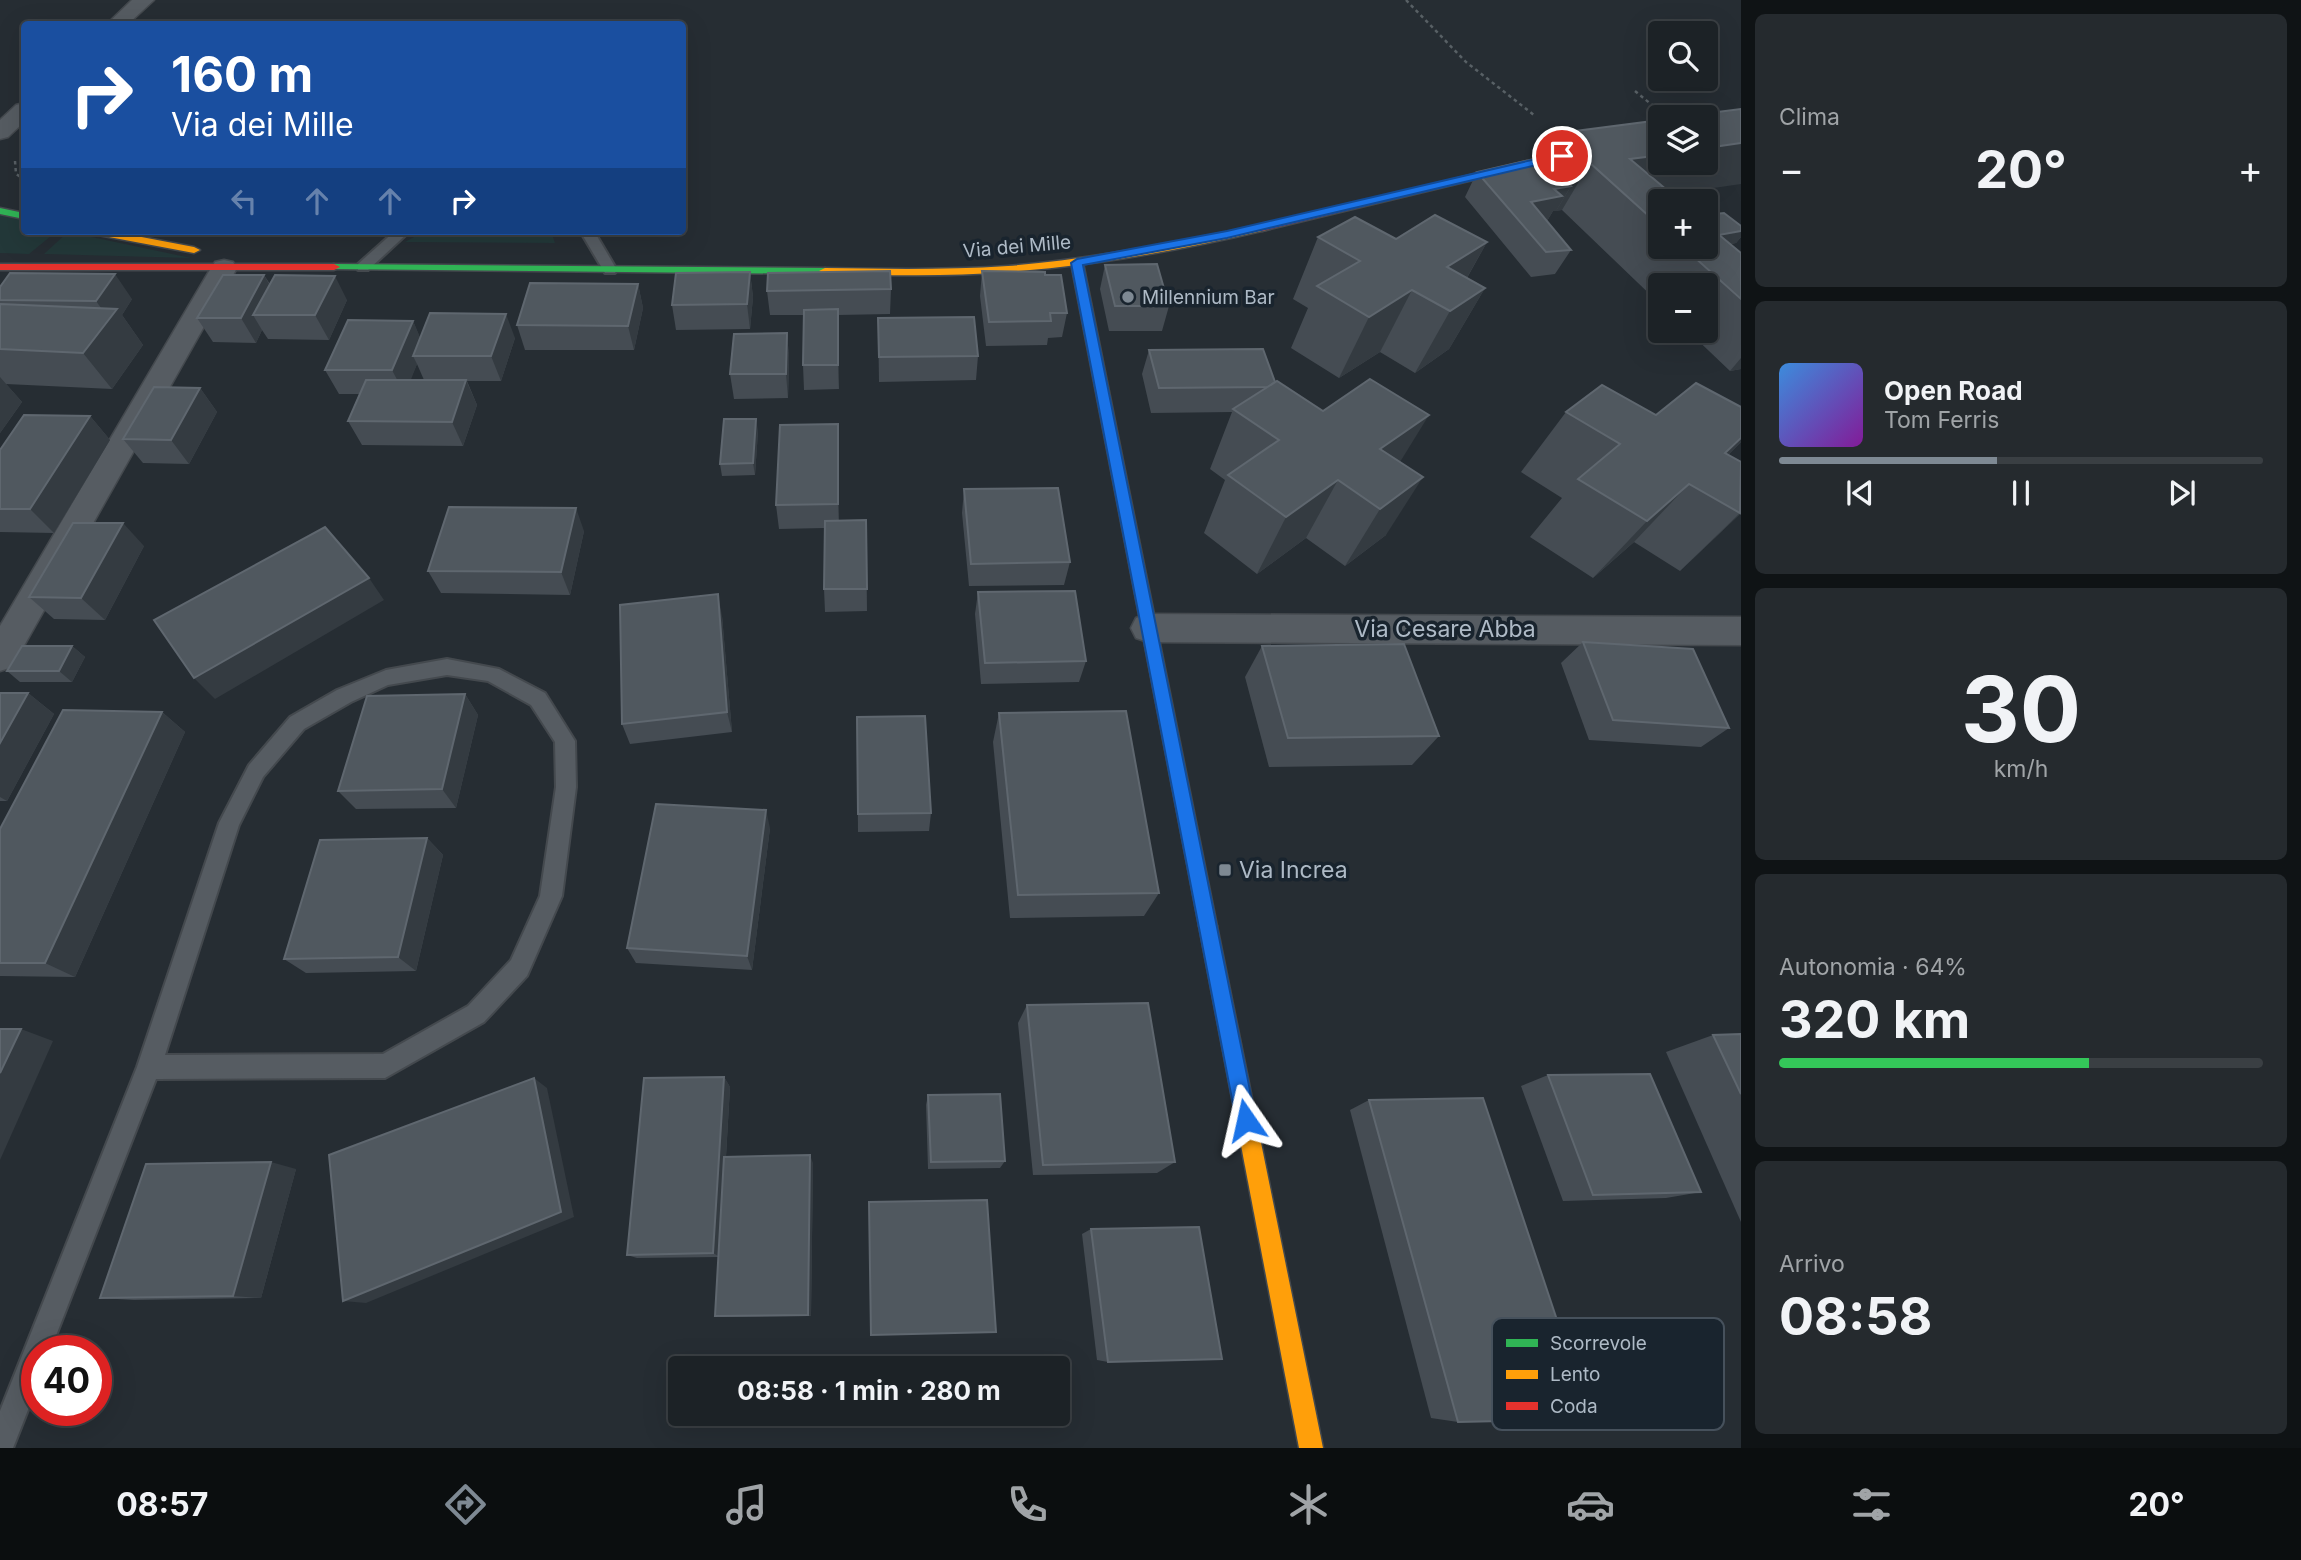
<!DOCTYPE html>
<html lang="it">
<meta charset="utf-8">
<style>
:root{--surface:#1c2226;--page:#252a2e;--text:#f1f3f6;--muted:#a0a4a7;--line:#3a3f43;--accent:#7e8993}
body{margin:0;font-family:Inter,sans-serif;background:var(--page);color:var(--text);height:100vh;display:flex;flex-direction:column;font-size:26px;white-space:nowrap}
*{box-sizing:border-box;margin:0}
p{font-size:23px;color:var(--muted)}
.icon{flex:none;width:38px;height:38px;fill:none;stroke:currentColor;stroke-width:2;stroke-linecap:round;stroke-linejoin:round}
.map{position:relative;flex:1;overflow:hidden}
.side{display:flex;flex-direction:column;gap:14px;padding:14px;background:#0f1315;width:560px}
.side>*{flex:none}
.hud{position:absolute;left:21px;top:21px;width:665px;height:214px;border-radius:7px;box-shadow:0 7px 28px #0002,0 0 0 2px var(--line);background:#1a4fa0;color:#fff;overflow:hidden}
.buttons{position:absolute;left:1648px;top:21px;display:grid;gap:14px}
.buttons a{display:grid;place-items:center;width:70px;height:70px;border-radius:7px;background:var(--surface);box-shadow:0 7px 28px #0002,0 0 0 2px var(--line);font-size:35px}
.speed{position:absolute;left:21px;top:1335px;display:flex;gap:14px;font-size:35px;font-weight:700;text-align:center}
.speed>*{display:grid;place-content:center;width:91px;height:91px;border-radius:50%;background:var(--surface);box-shadow:0 7px 28px #0002,0 0 0 2px var(--line);line-height:1}
.speed .limit{border:10px solid #d22;background:#fff;color:#111}
.pin{position:absolute;display:grid;place-items:center;width:60px;height:60px;color:#fff;margin:-30px;border:4px solid #fff;border-radius:50%;box-shadow:0 2px 7px #0007}
.me{position:absolute;width:77px;margin:-38px;rotate:349deg;stroke-linejoin:round;filter:drop-shadow(0 0 5px #0008)}
.turn{display:flex;align-items:center;gap:24px;height:147px;padding:0 35px;font-size:32px}
.turn .icon{width:91px;height:91px;stroke-width:2.5}
.turn b{display:block;font-size:49px;line-height:60px}
.lanes{display:flex;align-items:center;height:66px;padding:0 35px;background:#0003;justify-content:center;gap:35px;direction:ltr}
.lanes .off{opacity:.35}
.big{font-size:52px;font-weight:700;line-height:1.1}
.side .card{flex:1;display:flex;flex-direction:column;justify-content:center;gap:10px;min-width:0;padding:0 24px;border-radius:10px;background:var(--page)}
.side .dial{align-items:center;gap:0}
.dial b{font-size:91px;line-height:1}
.song{display:flex;align-items:center;gap:21px}
.cover{width:84px;height:84px;border-radius:10px;background:linear-gradient(135deg,hsl(210 70% 55%),hsl(290 70% 35%))}
.played{height:7px;border-radius:4px;background:linear-gradient(90deg,var(--accent) 45%,var(--line) 45%)}
.keys{display:flex;justify-content:space-around;direction:ltr}
.heat{display:flex;justify-content:space-between;align-items:center;font-size:38px;direction:ltr}
.charge{height:10px;border-radius:5px;background:linear-gradient(90deg,#34c759 64%,var(--line) 0)}
.trip{position:absolute;left:668px;top:1356px;width:402px;height:70px;border-radius:7px;background:var(--surface);box-shadow:0 7px 28px #0002,0 0 0 2px var(--line);font-weight:700;line-height:70px;text-align:center}
.menu{display:flex;height:112px;justify-content:space-around;align-items:center;background:#0b0e0f;color:var(--muted)}
.menu .icon{width:49px;height:49px}
.menu .selected{color:var(--accent)}
.menu b{font-size:32px;color:var(--text)}
main{display:flex;flex:1;min-height:0}
.map>svg:first-child{display:block}
.green{fill:#233839}
.lines{fill:none;stroke-linecap:round;stroke-linejoin:round}
.lane-casing{stroke:#44494e;stroke-width:4}
.street-casing{stroke:#44494e;stroke-width:3}
.fast-casing{stroke:#44494e;stroke-width:3}
.slow-casing{stroke:#44494e;stroke-width:3}
.jam-casing{stroke:#44494e;stroke-width:3}
.path{stroke:#586065;stroke-width:2.5;stroke-dasharray:3.5 3.5;stroke-linecap:butt}
.lane{fill:#565c62;fill-rule:evenodd}
.street{fill:#565c62;fill-rule:evenodd}
.fast{fill:#30b455;fill-rule:evenodd}
.slow{fill:#ff9f0a;fill-rule:evenodd}
.jam{fill:#e5322d;fill-rule:evenodd}
.wall{fill:#454c53;fill-rule:evenodd}
.shaded-wall{fill:#343b41}
.building{fill:#50585f;stroke:#5f676f;stroke-width:2}
.route{fill:#1a73e8;stroke:#114b97;stroke-width:2}
.poi-dot{fill:#7e8993;stroke:#19242e;stroke-width:2.5}
.labels{text-anchor:middle;stroke-width:7;stroke-linejoin:round;paint-order:stroke}
.far-street-label{font-size:19px;fill:#aebac6;stroke:#19242e}
.far-poi-label{font-size:19px;fill:#aebac6;stroke:#19242e;text-anchor:start}
.street-label{font-size:23px;fill:#aebac6;stroke:#19242e}
.poi-label{font-size:23px;fill:#aebac6;stroke:#19242e;text-anchor:start}
.key{fill:#19242e;stroke:#46515c;stroke-width:2}
.key-label{font-size:19px;fill:#aebac6}
</style>
<main>
<div class="map">
<svg width="1741" height="1448" viewBox="0 0 1741 1448">
<rect width="100%" height="100%" fill="#262d33"/>
<g class="green">
<polygon points="0,215 24,220 24,231 57,231 29,254 0,253"/>
<polygon points="425,231 551,231 555,243 405,242"/>
<polygon points="68,232 191,258 44,254"/>
</g>
<g class="lines">
<g class="lane-casing">
<g id="lane">
<polygon points="395,231 410,231 368,270 358,270 358,264"/>
<polygon points="580,231 594,231 617,270 615,273 605,273"/>
<path d="M447,659L499,669L545,693L575,741L576,787L562,896L527,976L484,1022L385,1078L156,1079L50,1351H37V1387L13,1448H0V1411L137,1067L219,823L249,765L290,717L337,690L386,670ZM447,675L488,681L531,705L555,742L556,787L540,896L511,960L468,1006L383,1054L165,1055L239,825L263,777L304,729L351,702L388,685Z"/>
</g>
</g>
<g class="street-casing">
<g id="street">
<polygon points="132,0 154,0 128,24 107,24"/>
<polygon points="24,103 24,122 8,137 0,139 0,120 16,105"/>
<polygon points="224,260 233,262 237,268 12,667 0,671 0,626 211,268 215,262"/>
<polygon points="1148,614 1741,617 1741,645 1148,642 1136,638 1131,628 1136,618"/>
</g>
</g>
<g class="fast-casing">
<g id="fast">
<polygon points="0,208 24,213 24,219 0,214"/>
<polygon points="1077,260 1083,263 1217,926 1214,932 1208,935 1202,932 1199,926 1071,263"/>
<polygon points="334,264 825,268 831,271 825,274 330,269 330,265"/>
</g>
</g>
<g class="slow-casing">
<g id="slow">
<path d="M1262,225L1266,226V230C1181,250 1094,266 1007,272C947,277 886,275 825,274L819,271L825,268C886,269 947,270 1008,266C1093,259 1178,242 1262,225Z"/>
<polygon points="88,231 110,231 194,247 200,250 194,253 93,234"/>
<polygon points="1208,917 1214,920 1217,926 1323,1448 1299,1448 1199,926 1202,920"/>
</g>
</g>
<g class="jam-casing">
<g id="jam">
<polygon points="1527,161 1532,164 1531,166 1262,231 1257,228"/>
<polygon points="0,264 334,264 340,267 334,270 0,270"/>
</g>
</g>
<g class="path">
<polyline points="1406,0 1466,62 1534,115"/>
<polyline points="1635,91 1663,114 1657,116 1661,118"/>
<polyline points="15,161 16,174 24,179"/>
</g>
<use href="#lane" class="lane"/>
<use href="#street" class="street"/>
<use href="#fast" class="fast"/>
<use href="#slow" class="slow"/>
<use href="#jam" class="jam"/>
</g>
<g class="wall">
<polygon points="1552,134 1672,194 1661,201 1661,247 1706,247 1741,226 1741,237 1736,243 1731,244 1741,253 1741,369 1730,371 1688,331 1706,331 1706,285 1661,285 1661,305 1562,210 1553,211 1547,221 1571,250 1555,274 1531,277 1465,197 1477,172 1539,158"/>
<polygon points="1318,237 1487,242 1467,278 1485,288 1449,349 1415,373 1380,352 1339,378 1291,348 1308,308 1293,299"/>
<polygon points="1105,265 1169,306 1162,331 1109,331 1100,289"/>
<polygon points="982,271 1045,275 1067,313 1062,337 1048,338 1047,345 986,346 980,296"/>
<polygon points="750,272 753,297 750,329 676,330 672,305"/>
<polygon points="264,275 270,284 347,300 329,340 268,339 262,330 256,343 213,342 197,318"/>
<polygon points="638,284 643,308 634,350 525,350 517,325"/>
<polygon points="0,287 132,299 122,315 143,345 112,389 6,384 22,402 0,433"/>
<polygon points="891,289 890,314 838,315 839,389 804,390 803,365 804,315 770,315 767,291"/>
<polygon points="878,318 978,356 976,380 879,382"/>
<path d="M413,321L420,338H515L501,381H467L477,405L463,446L362,445L348,421L359,394H339L325,370ZM417,364L424,380H410Z"/>
<polygon points="787,333 789,358 788,398 734,399 730,374"/>
<polygon points="1149,350 1275,382 1400,462 1386,535 1345,566 1306,538 1257,574 1204,533 1225,480 1210,469 1232,412 1151,413 1142,374"/>
<polygon points="200,388 217,412 189,464 143,463 123,439"/>
<polygon points="1741,407 1741,442 1728,455 1741,513 1680,571 1634,542 1593,578 1530,537 1562,498 1521,472 1566,412 1656,415"/>
<polygon points="90,416 110,440 54,533 0,532 0,450"/>
<polygon points="758,431 755,475 722,476 720,464"/>
<polygon points="839,449 839,521 866,520 867,611 825,612 824,589 824,528 779,529 776,505"/>
<polygon points="964,489 1070,562 1064,585 969,586 962,513"/>
<polygon points="584,531 570,595 441,593 428,571"/>
<polygon points="144,546 105,620 54,619 29,597"/>
<polygon points="978,592 1086,661 1079,682 981,684 975,614"/>
<polygon points="722,616 732,732 630,744 622,724"/>
<polygon points="1583,642 1729,728 1701,747 1589,740 1561,663"/>
<polygon points="72,646 85,657 72,682 20,682 7,671"/>
<polygon points="1262,646 1439,736 1412,765 1269,767 1245,677"/>
<polygon points="0,693 28,693 54,714 7,801 0,801"/>
<polygon points="465,694 478,715 456,808 356,809 338,791"/>
<polygon points="162,712 185,732 75,977 0,976 0,829"/>
<polygon points="999,713 1159,893 1144,916 1010,918 993,742"/>
<polygon points="857,717 931,813 929,831 858,832"/>
<polygon points="770,828 752,970 636,963 627,948"/>
<polygon points="427,838 443,855 416,971 306,973 284,959"/>
<polygon points="1027,1005 1175,1162 1157,1173 1033,1175 1018,1023"/>
<polygon points="1741,1034 1741,1222 1666,1052 1713,1035"/>
<polygon points="1548,1075 1701,1192 1666,1198 1563,1201 1521,1086"/>
<polygon points="724,1077 730,1087 726,1157 813,1163 811,1316 722,1317 715,1316 719,1257 637,1258 627,1255"/>
<polygon points="928,1095 1005,1161 1000,1168 928,1169 926,1105"/>
<polygon points="1369,1100 1458,1422 1431,1418 1350,1110"/>
<polygon points="296,1169 261,1298 134,1300 100,1298"/>
<polygon points="1091,1229 1108,1362 1097,1360 1082,1234"/>
</g>
<g class="shaded-wall">
<polygon points="1741,143 1741,184 1631,200 1630,159 1661,155 1661,163 1706,163 1706,148"/>
<polygon points="1590,163 1562,210 1556,211 1584,165"/>
<polygon points="1571,186 1556,211 1553,211 1547,221 1531,202 1554,189"/>
<polygon points="1741,231 1741,237 1736,243 1705,248 1714,236"/>
<polygon points="1487,242 1452,304 1447,267"/>
<polygon points="750,272 753,297 750,329 747,304"/>
<polygon points="115,274 132,299 122,315 143,345 112,389 83,353 109,319 96,301"/>
<polygon points="264,275 278,300 253,315 262,330 256,343 241,318"/>
<polygon points="335,276 347,300 329,340 315,315"/>
<polygon points="638,284 643,308 634,350 628,326"/>
<polygon points="1485,288 1449,349 1415,373 1450,311"/>
<polygon points="1412,290 1380,352 1339,378 1369,317"/>
<polygon points="838,309 839,334 839,389 838,365"/>
<polygon points="506,314 515,338 501,381 491,356"/>
<polygon points="413,321 424,346 413,356 417,364 405,395 392,370"/>
<polygon points="787,333 789,358 788,398 786,374"/>
<polygon points="1741,358 1741,369 1730,371"/>
<polygon points="0,377 22,402 0,433"/>
<polygon points="466,380 477,405 463,446 452,422"/>
<polygon points="200,388 217,412 189,464 171,440"/>
<polygon points="1429,415 1392,475 1380,449"/>
<polygon points="90,416 110,440 54,533 30,509"/>
<polygon points="756,419 758,431 755,475 753,463"/>
<polygon points="838,424 839,449 839,528 838,504"/>
<polygon points="1741,438 1741,442 1705,479 1725,453"/>
<polygon points="1423,477 1386,535 1345,566 1380,509"/>
<polygon points="1338,480 1306,538 1257,574 1286,517"/>
<polygon points="1689,484 1634,542 1593,578 1647,521"/>
<polygon points="576,508 584,531 570,595 561,572"/>
<polygon points="1741,512 1741,513 1680,571"/>
<polygon points="123,523 144,546 105,620 81,598"/>
<polygon points="369,578 384,600 215,699 194,678"/>
<polygon points="718,594 722,616 732,732 727,712"/>
<polygon points="72,646 85,657 72,682 59,671"/>
<polygon points="28,693 54,714 7,801 0,797 0,743"/>
<polygon points="465,694 478,715 456,808 442,789"/>
<polygon points="162,712 185,732 75,977 45,963"/>
<polygon points="766,810 770,828 752,970 747,956"/>
<polygon points="427,838 443,855 416,971 398,957"/>
<polygon points="21,1029 53,1041 0,1160 0,1073"/>
<polygon points="724,1077 730,1087 720,1257 713,1253"/>
<polygon points="534,1078 547,1088 574,1217 366,1303 343,1301"/>
<polygon points="810,1155 813,1163 811,1316 808,1315"/>
<polygon points="271,1162 296,1169 261,1298 233,1296"/>
</g>
<g class="building">
<polygon points="1741,109 1741,143 1706,148 1706,117 1678,117"/>
<polygon points="1661,120 1661,155 1630,159 1680,201 1661,201 1661,227 1590,163 1584,165 1552,134"/>
<polygon points="1542,157 1571,186 1554,189 1562,196 1531,202 1571,250 1546,252 1477,172"/>
<polygon points="1724,213 1741,226 1741,231 1719,235 1706,224 1706,215"/>
<polygon points="1435,215 1487,242 1447,267 1485,288 1450,311 1412,290 1369,317 1317,286 1360,261 1318,237 1355,217 1396,239"/>
<polygon points="1706,224 1741,253 1741,299 1683,247 1706,247"/>
<polygon points="1157,264 1169,306 1115,306 1105,265"/>
<polygon points="890,271 891,289 767,291 768,273"/>
<polygon points="982,271 1045,272 1045,275 1061,275 1067,313 1050,313 1051,321 989,322"/>
<polygon points="750,272 747,304 672,305 676,273"/>
<polygon points="10,273 115,274 96,301 0,300 0,287"/>
<polygon points="223,275 264,275 241,318 197,318"/>
<polygon points="275,275 335,276 315,315 253,315"/>
<polygon points="530,283 638,284 628,326 517,325"/>
<polygon points="0,304 117,309 83,353 0,349"/>
<polygon points="838,309 838,365 803,365 804,310"/>
<polygon points="430,313 506,314 491,356 413,356"/>
<polygon points="974,317 978,356 879,357 878,318"/>
<polygon points="348,320 413,321 392,370 325,370"/>
<polygon points="787,333 786,374 730,374 734,334"/>
<polygon points="1263,349 1275,382 1268,387 1159,388 1149,350"/>
<polygon points="1370,379 1429,415 1380,449 1423,477 1380,509 1338,480 1286,517 1228,475 1279,440 1233,409 1277,381 1323,411"/>
<polygon points="366,380 466,380 452,422 348,421"/>
<polygon points="1696,383 1741,407 1741,438 1725,453 1741,462 1740,513 1689,484 1647,521 1578,479 1620,444 1566,412 1602,385 1656,415"/>
<polygon points="154,387 200,388 171,440 123,439"/>
<polygon points="24,415 90,416 30,509 0,509 0,450"/>
<polygon points="724,419 756,419 753,463 720,464"/>
<polygon points="838,424 838,504 776,505 780,425"/>
<polygon points="1058,488 1070,562 971,564 964,489"/>
<polygon points="449,507 576,508 561,572 428,571"/>
<polygon points="866,520 867,589 824,589 825,521"/>
<polygon points="73,523 123,523 81,598 29,597"/>
<polygon points="325,527 369,578 194,678 154,620"/>
<polygon points="1075,591 1086,661 985,663 978,592"/>
<polygon points="718,594 727,712 622,724 620,605"/>
<polygon points="1583,642 1693,649 1729,728 1613,720"/>
<polygon points="1404,644 1439,736 1288,738 1262,646"/>
<polygon points="22,646 72,646 59,671 7,671"/>
<polygon points="0,693 28,693 0,743"/>
<polygon points="465,694 442,789 338,791 367,696"/>
<polygon points="63,710 162,712 45,963 0,963 0,829"/>
<polygon points="1126,711 1159,893 1018,895 999,713"/>
<polygon points="925,716 931,813 858,814 857,717"/>
<polygon points="656,804 766,810 747,956 627,948"/>
<polygon points="427,838 398,957 284,959 320,840"/>
<polygon points="1148,1003 1175,1162 1043,1165 1027,1005"/>
<polygon points="0,1029 21,1029 0,1073"/>
<polygon points="1741,1034 1741,1094 1713,1035"/>
<polygon points="1650,1074 1701,1192 1593,1195 1548,1075"/>
<polygon points="724,1077 713,1253 627,1255 644,1078"/>
<polygon points="534,1078 561,1212 343,1301 329,1155"/>
<polygon points="1000,1094 1005,1161 931,1162 928,1095"/>
<polygon points="1483,1098 1590,1419 1458,1422 1369,1100"/>
<polygon points="810,1155 808,1315 715,1316 724,1157"/>
<polygon points="271,1162 233,1296 100,1298 146,1164"/>
<polygon points="987,1200 996,1332 871,1335 869,1202"/>
<polygon points="1199,1227 1222,1359 1108,1362 1091,1229"/>
</g>
<polygon class="route" points="1562,153 1566,154 1566,158 1227,238 1083,265 1256,1120 1253,1127 1246,1130 1239,1127 1236,1120 1071,263 1077,259 1227,231"/>
<g class="poi-dot">
<circle cx="1128" cy="297" r="7"/>
<rect x="1218" y="863" width="14" height="14" rx="3.5"/>
</g>
<g class="labels">
<g class="far-street-label">
<text transform="translate(1017 246) rotate(-5)" y="7">Via dei Mille</text>
</g>
<g class="far-poi-label">
<text x="1142" y="304">Millennium Bar</text>
</g>
<g class="street-label">
<text x="1445" y="637">Via Cesare Abba</text>
</g>
<g class="poi-label">
<text x="1239" y="878">Via Increa</text>
</g>
</g>
<rect x="1492" y="1318" width="232" height="112" rx="10" class="key"/>
<rect x="1506" y="1339" width="32" height="8" fill="#30b455"/>
<rect x="1506" y="1370" width="32" height="9" fill="#ff9f0a"/>
<rect x="1506" y="1402" width="32" height="8" fill="#e5322d"/>
<g class="key-label">
<text x="1550" y="1350">Scorrevole</text>
<text x="1550" y="1381">Lento</text>
<text x="1550" y="1413">Coda</text>
</g>
</svg>
<div class="buttons">
<a><svg class="icon" aria-label="search" viewBox="0 0 24 24"><circle cx="10" cy="10" r="6"/><path d="M15 15l6 6"/></svg></a>
<a><svg class="icon" aria-label="layers" viewBox="0 0 24 24"><path d="M12 4l9 5-9 5-9-5zM3 14l9 5 9-5"/></svg></a>
<a>+</a>
<a>−</a>
</div>
<div class="speed"><div class="limit">40</div></div>
<div class="pin" style="left:1562px;top:156px;background:#d93025"><svg class="icon" aria-label="arrive" viewBox="0 0 24 24"><path d="M6 21V4h12l-3 4 3 4H6"/></svg></div>
<svg class="me" style="left:1246px;top:1120px" viewBox="-20 -20 40 40"><path d="M0-17L14 15 0 8-14 15z" fill="#1a73e8" stroke="#fff" stroke-width="4"/></svg>
<div class="trip">08:58 · 1 min · 280 m</div>
<div class="hud">
<div class="turn"><svg class="icon" aria-label="right" viewBox="0 0 24 24"><path d="M7 20v-9h11M14 6l5 5-5 5"/></svg><div><b>160 m</b>Via dei Mille</div></div>
<div class="lanes"><svg class="icon off" aria-label="left" viewBox="0 0 24 24"><path d="M17 20v-9H6M10 6l-5 5 5 5"/></svg><svg class="icon off" aria-label="ahead" viewBox="0 0 24 24"><path d="M12 20V5M6 11l6-6 6 6"/></svg><svg class="icon off" aria-label="ahead" viewBox="0 0 24 24"><path d="M12 20V5M6 11l6-6 6 6"/></svg><svg class="icon" aria-label="right" viewBox="0 0 24 24"><path d="M7 20v-9h11M14 6l5 5-5 5"/></svg></div>
</div>
</div>
<section class="side">
<div class="card"><p>Clima</p>
<div class="heat"><a>−</a><b class="big">20°</b><a>+</a></div>
</div>
<div class="card">
<div class="song"><i class="cover"></i><div><b>Open Road</b><p>Tom Ferris</p></div></div>
<div class="played"></div>
<div class="keys"><svg class="icon" aria-label="previous" viewBox="0 0 24 24"><path d="M18 5L8 12l10 7zM5 5v14"/></svg><svg class="icon" aria-label="pause" viewBox="0 0 24 24"><path d="M8 5v14M16 5v14"/></svg><svg class="icon" aria-label="next" viewBox="0 0 24 24"><path d="M6 5l10 7-10 7zM19 5v14"/></svg></div>
</div>
<div class="card dial"><b>30</b><p>km/h</p></div>
<div class="card"><p>Autonomia · 64%</p><b class="big">320 km</b><div class="charge"></div></div>
<div class="card"><p>Arrivo</p><b class="big">08:58</b></div>
</section>
</main>
<nav class="menu">
<b>08:57</b>
<svg class="icon selected" aria-label="directions" viewBox="0 0 24 24"><path d="M12 3l9 9-9 9-9-9zM9 14v-3h6M13 9l2 2-2 2"/></svg>
<svg class="icon" aria-label="music" viewBox="0 0 24 24"><path d="M9 18V5l10-2v13"/><circle cx="6" cy="18" r="3"/><circle cx="16" cy="16" r="3"/></svg>
<svg class="icon" aria-label="phone" viewBox="0 0 24 24"><path d="M5 4h4l2 5-3 2q2 4 5 5l2-3 5 2v4C11 20 4 13 5 4z"/></svg>
<svg class="icon" aria-label="climate" viewBox="0 0 24 24"><path d="M12 3v18M4 7l16 10M4 17L20 7"/></svg>
<svg class="icon" aria-label="car" viewBox="0 0 24 24"><path d="M5 17H2v-5l4-1 3-4h7l3 4 3 1v5h-3M9 17h6M6 11h13"/><circle cx="7" cy="17" r="2"/><circle cx="17" cy="17" r="2"/></svg>
<svg class="icon" aria-label="filters" viewBox="0 0 24 24"><path d="M4 7h16M4 17h16"/><circle cx="9" cy="7" r="2"/><circle cx="15" cy="17" r="2"/></svg>
<b>20°</b>
</nav>
